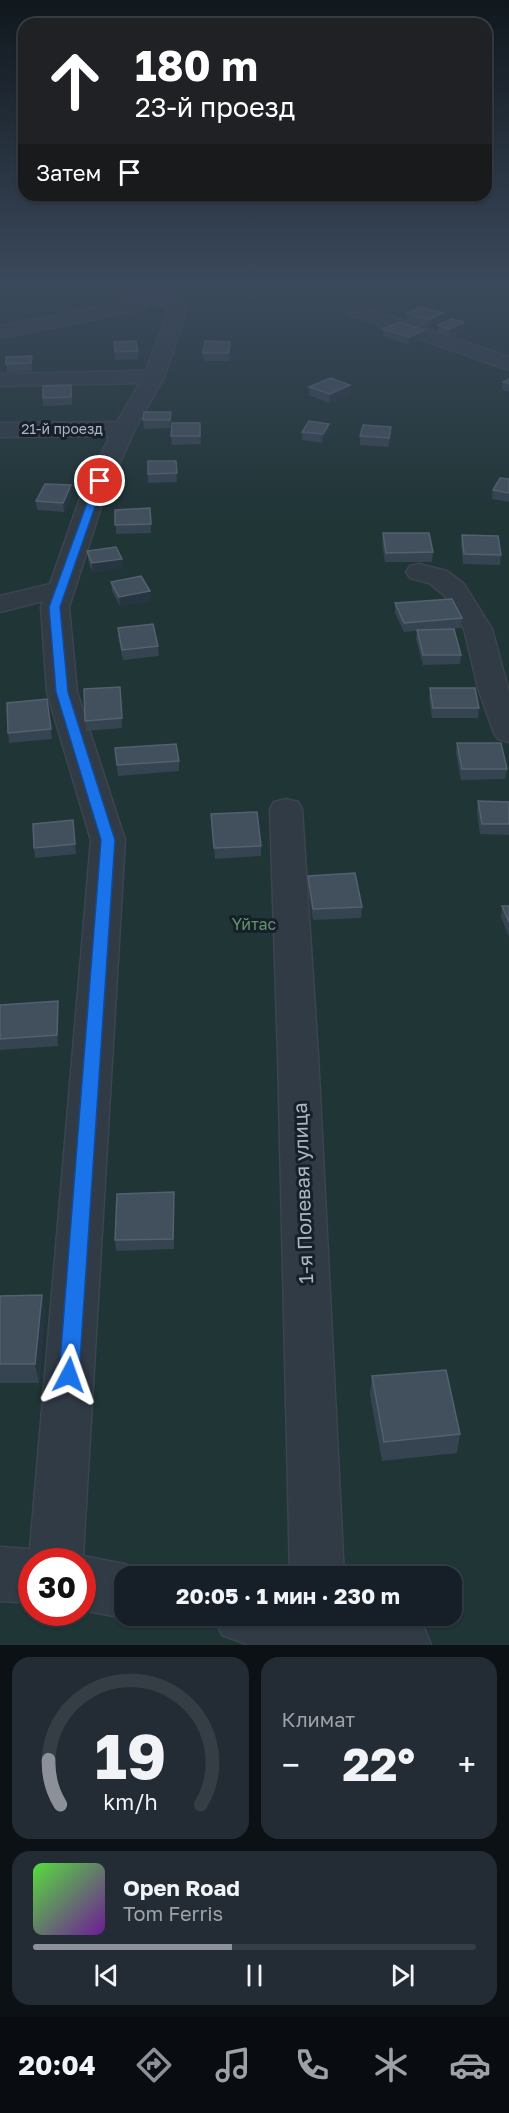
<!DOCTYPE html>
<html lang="ru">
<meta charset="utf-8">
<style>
:root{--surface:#161f28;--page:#232c34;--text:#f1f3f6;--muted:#9ea2a8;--line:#353d45;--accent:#8c9099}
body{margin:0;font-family:"Golos Text",sans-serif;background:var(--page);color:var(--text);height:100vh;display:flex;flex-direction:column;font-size:22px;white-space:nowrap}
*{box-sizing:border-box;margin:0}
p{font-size:20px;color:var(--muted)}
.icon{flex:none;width:33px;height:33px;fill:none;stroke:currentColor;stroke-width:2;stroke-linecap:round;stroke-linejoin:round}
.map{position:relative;height:1645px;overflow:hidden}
.sheet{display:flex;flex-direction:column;gap:12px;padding:12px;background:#0c1116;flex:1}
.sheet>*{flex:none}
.hud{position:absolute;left:18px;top:18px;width:474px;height:183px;border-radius:18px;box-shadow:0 2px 4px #0004,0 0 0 2px var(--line);background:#202124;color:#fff;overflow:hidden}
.speed{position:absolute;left:18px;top:1548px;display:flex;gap:12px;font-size:30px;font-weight:700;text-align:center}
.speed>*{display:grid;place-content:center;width:78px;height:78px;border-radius:50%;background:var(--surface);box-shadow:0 2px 4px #0004,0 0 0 2px var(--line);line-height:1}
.speed .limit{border:9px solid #d22;background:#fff;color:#111}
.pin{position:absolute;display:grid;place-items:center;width:51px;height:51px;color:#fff;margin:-26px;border:3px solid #fff;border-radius:50%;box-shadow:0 2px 6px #0007}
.me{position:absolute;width:66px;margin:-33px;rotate:4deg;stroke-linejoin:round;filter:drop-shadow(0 0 4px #0008)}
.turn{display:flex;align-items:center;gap:21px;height:126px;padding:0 18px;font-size:27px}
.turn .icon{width:78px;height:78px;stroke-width:2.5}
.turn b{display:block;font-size:42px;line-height:51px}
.then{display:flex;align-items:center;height:57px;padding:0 18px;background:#0003;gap:12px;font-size:22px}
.big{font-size:45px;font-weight:700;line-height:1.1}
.sheet .card{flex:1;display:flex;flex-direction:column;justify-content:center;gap:9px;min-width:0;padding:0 21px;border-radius:18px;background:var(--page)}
.sheet .dial{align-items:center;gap:0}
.dial svg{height:156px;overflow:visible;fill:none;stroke:var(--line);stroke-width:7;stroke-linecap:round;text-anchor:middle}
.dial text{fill:var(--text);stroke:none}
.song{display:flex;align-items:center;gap:18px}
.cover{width:72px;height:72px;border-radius:9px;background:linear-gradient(135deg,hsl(110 70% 55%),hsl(280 70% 35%))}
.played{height:6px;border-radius:3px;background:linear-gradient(90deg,var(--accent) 45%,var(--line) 45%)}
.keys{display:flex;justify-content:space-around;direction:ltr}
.heat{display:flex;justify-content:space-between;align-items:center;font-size:33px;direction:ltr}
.sheet .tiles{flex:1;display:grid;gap:12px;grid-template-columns:1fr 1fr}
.card:last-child{grid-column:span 2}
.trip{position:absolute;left:114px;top:1566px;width:348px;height:60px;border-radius:18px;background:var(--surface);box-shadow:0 2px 4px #0004,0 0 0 2px var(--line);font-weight:700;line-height:60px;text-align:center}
.tabs{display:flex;height:96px;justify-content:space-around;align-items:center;background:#090c10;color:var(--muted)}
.tabs .icon{width:42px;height:42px}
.tabs .selected{color:var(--accent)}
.tabs b{font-size:27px;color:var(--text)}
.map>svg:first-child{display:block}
.green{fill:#203536;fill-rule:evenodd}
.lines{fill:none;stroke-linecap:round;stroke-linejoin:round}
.minor-casing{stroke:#3b444f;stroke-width:3}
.minor{fill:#313b46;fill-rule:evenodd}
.wall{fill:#364452}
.shaded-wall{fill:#273441}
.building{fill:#42505e;stroke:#53606e;stroke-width:1.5}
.route{fill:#1a73e8;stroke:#114b97;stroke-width:1.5}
.labels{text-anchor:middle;stroke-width:6;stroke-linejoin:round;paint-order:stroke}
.far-street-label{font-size:14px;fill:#abb6c3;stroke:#17202a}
.park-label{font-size:16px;fill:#63936b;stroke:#17202a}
.near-street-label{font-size:20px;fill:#abb6c3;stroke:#17202a}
</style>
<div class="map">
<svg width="509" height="1645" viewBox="0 0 509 1645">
<rect width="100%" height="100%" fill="#1e2935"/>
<path class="green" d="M0,286H509V1645H0ZM32,1562H82V1612H32ZM124,1576H452V1616H124Z"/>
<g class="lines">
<g class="minor-casing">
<g id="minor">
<polygon points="141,286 155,286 187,308 164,377 135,429 104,498 69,607 77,692 125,840 83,1556 124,1564 143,1572 145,1576 124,1576 124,1616 130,1616 124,1618 82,1610 82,1562 32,1562 32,1603 0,1601 0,1547 30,1549 91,840 47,692 41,607 43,601 0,612 0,596 50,584 80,498 110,436 0,437 0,423 117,422 140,383 0,386 0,374 146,371 168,310 150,299 143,309 0,338 0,326 130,301"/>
<polygon points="355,304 509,357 509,370 348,314 346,310 348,306"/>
<polygon points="419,564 447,571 464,584 492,629 509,692 509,742 498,739 494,733 478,688 464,629 444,595 429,583 410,578 406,572 410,566"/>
<polygon points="286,799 298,802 302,809 318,1055 344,1576 290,1576 278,1055 270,809 274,802"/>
<polygon points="214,1616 396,1616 423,1625 431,1645 249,1645 222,1635"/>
</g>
</g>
<use href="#minor" class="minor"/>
</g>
<g class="wall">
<polygon points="10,286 50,286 51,288 19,294"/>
<polygon points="270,286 304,286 304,291 281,296 270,289"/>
<polygon points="407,313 442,321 427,327 406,321"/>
<polygon points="464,322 463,330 450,337 438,333 438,325"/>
<polygon points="383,329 425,330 425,338 408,345 383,336"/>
<polygon points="114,342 138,351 138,359 115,360"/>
<polygon points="230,342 229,361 204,361 203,353"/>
<polygon points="32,356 32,371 7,372 6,364"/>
<polygon points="509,379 509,392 502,390 503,382"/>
<polygon points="350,385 349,393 329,403 309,395 309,387"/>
<polygon points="72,393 72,405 43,406 43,398"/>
<polygon points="171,412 170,428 144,429 143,420"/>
<polygon points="200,423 201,444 172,445 171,436"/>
<polygon points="391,427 391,435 388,447 360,445 360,436"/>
<polygon points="302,432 329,432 322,443 302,440"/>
<polygon points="148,461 176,461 177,482 148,483"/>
<polygon points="509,479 509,502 492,499 493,490"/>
<polygon points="72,494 64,512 37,510 36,501"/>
<polygon points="150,508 151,533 116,534 115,510"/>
<polygon points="383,533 433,552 432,562 385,562 382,543"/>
<polygon points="462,535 501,555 500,565 463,564 461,544"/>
<polygon points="87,551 122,559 123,568 92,572 88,560"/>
<polygon points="111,582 150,591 150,601 120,606 112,591"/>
<polygon points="395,603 462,618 461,628 448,629 461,655 460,664 423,665 416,639 417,631 404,632 395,613"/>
<polygon points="118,628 158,646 159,656 123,660 118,637"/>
<polygon points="120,687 122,728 86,731 85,721"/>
<polygon points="430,688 479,708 478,718 432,718 429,698"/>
<polygon points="47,699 52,739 9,743 8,733"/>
<polygon points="457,743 507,769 505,779 461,780 456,753"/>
<polygon points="115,748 179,761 179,771 118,776"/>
<polygon points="478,801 509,802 509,835 480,834 477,812"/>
<polygon points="211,814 261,846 261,856 215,859"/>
<polygon points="73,820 76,854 35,858 34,848"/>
<polygon points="308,876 362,907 361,918 313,920 308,886"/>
<polygon points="502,906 509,906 509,937 501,917"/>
<polygon points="0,1005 59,1012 58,1046 0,1050"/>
<polygon points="174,1192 174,1249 116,1251 115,1240"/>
<polygon points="42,1295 45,1314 39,1383 0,1383 0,1296"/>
<polygon points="372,1376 460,1434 457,1453 382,1461 370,1395"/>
</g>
<g class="shaded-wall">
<polygon points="19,286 50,286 51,288 19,294"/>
<polygon points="292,286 304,286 304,291 281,296 281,288"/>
<polygon points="443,313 442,321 427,327 427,320"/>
<polygon points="464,322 463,330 450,337 450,329"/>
<polygon points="425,330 425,338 408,345 409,337"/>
<polygon points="350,385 349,393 329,403 330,394"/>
<polygon points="329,424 329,432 322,443 323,434"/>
<polygon points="71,485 72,494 64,512 63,503"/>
<polygon points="122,559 123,568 92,572 92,563"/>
<polygon points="150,591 150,601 120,606 119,597"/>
<polygon points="58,1001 59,1012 58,1046 57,1035"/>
<polygon points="42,1295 45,1314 39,1383 35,1364"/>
</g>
<g class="building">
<polygon points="278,286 292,286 281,288"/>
<polygon points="422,307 443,313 427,320 407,313"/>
<polygon points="452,319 464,322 450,329 438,325"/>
<polygon points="400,322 425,330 409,337 383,329"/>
<polygon points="136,341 138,351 115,352 114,342"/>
<polygon points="205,341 230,342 229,353 203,353"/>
<polygon points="32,356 31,363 6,364 6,357"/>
<polygon points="330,378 350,385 330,394 309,387"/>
<polygon points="509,379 509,384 503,382"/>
<polygon points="71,385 71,397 43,398 43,386"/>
<polygon points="144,412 171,412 170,420 143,420"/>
<polygon points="309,421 329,424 323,434 302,432"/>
<polygon points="172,423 200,423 200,436 171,436"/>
<polygon points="363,425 391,427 389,438 360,436"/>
<polygon points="148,461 176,461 177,473 148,474"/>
<polygon points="500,478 509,479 509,493 493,490"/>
<polygon points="45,484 71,485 63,503 36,501"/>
<polygon points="150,508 151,524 115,525 115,510"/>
<polygon points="383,533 429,533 433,552 386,553"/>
<polygon points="462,535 498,536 501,555 464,554"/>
<polygon points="116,547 122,559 92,563 87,551"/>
<polygon points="141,576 150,591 119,597 111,582"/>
<polygon points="452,599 462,618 404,623 395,603"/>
<polygon points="153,624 158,646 122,650 118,628"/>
<polygon points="454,629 461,655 423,655 417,630"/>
<polygon points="120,687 122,718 85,721 84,689"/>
<polygon points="430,688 475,688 479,708 433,708"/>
<polygon points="47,699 51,729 8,733 7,703"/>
<polygon points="457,743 501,743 507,769 462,769"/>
<polygon points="176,744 179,761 117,765 115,748"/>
<polygon points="478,801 509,802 509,824 482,824"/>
<polygon points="257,812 261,846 214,848 211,814"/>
<polygon points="73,820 75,844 34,848 33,824"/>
<polygon points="355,873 362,907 313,909 308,876"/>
<polygon points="502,906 509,906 509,922"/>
<polygon points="58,1001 57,1035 0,1039 0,1005"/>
<polygon points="174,1192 173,1239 115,1240 117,1194"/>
<polygon points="42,1295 35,1364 0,1364 0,1296"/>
<polygon points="446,1370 460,1434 384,1442 372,1376"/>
</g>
<linearGradient id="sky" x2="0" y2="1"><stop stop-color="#10171d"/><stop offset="0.55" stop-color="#3b495c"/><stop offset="1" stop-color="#3b495c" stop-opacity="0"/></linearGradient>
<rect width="509" height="517" fill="url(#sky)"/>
<polygon class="route" points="100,478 104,481 60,607 68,692 115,840 79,1375 77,1382 69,1384 62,1382 59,1375 101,840 56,692 49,607 95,481"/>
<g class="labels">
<g class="far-street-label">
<text x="62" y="434">21-й проезд</text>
</g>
<g class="park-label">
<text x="254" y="930">Үйтас</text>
</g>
<g class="near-street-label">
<text transform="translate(303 1193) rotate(-92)" y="7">1-я Полевая улица</text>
</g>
</g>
</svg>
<div class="speed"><div class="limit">30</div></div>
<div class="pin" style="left:100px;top:481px;background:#d93025"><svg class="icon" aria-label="arrive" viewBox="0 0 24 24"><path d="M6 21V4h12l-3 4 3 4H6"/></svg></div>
<svg class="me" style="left:69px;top:1375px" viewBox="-20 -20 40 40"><path d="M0-17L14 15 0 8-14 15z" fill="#1a73e8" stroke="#fff" stroke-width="4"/></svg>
<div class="trip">20:05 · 1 мин · 230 m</div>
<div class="hud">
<div class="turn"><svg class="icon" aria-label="ahead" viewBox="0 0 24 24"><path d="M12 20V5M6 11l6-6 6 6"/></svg><div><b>180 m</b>23-й проезд</div></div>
<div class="then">Затем<svg class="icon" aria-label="arrive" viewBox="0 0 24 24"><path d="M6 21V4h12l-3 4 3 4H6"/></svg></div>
</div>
</div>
<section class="sheet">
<div class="tiles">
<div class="card dial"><svg viewBox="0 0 100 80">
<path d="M14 69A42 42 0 1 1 86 69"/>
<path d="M14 69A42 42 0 0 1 8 46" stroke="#8c9099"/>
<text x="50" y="56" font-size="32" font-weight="700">19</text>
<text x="50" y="72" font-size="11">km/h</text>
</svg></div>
<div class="card"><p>Климат</p>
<div class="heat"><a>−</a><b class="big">22°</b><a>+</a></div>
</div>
<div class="card">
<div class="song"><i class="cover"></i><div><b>Open Road</b><p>Tom Ferris</p></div></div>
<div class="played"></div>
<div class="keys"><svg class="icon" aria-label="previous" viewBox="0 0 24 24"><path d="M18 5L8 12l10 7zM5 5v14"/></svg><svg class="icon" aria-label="pause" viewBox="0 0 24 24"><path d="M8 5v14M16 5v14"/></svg><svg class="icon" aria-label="next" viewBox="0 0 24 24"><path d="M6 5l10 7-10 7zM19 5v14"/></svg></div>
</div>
</div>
</section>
<nav class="tabs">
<b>20:04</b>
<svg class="icon selected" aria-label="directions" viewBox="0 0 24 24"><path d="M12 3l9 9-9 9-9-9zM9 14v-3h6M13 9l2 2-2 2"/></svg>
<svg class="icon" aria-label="music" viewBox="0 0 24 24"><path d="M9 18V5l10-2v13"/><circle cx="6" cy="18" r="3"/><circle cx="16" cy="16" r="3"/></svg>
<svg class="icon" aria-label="phone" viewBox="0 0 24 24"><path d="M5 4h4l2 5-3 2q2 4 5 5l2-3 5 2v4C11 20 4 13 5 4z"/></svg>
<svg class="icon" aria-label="climate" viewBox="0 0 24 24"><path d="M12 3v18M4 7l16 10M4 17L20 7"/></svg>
<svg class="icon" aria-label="car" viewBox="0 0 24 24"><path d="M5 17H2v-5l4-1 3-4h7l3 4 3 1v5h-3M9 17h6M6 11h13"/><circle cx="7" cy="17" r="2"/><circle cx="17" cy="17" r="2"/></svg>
</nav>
